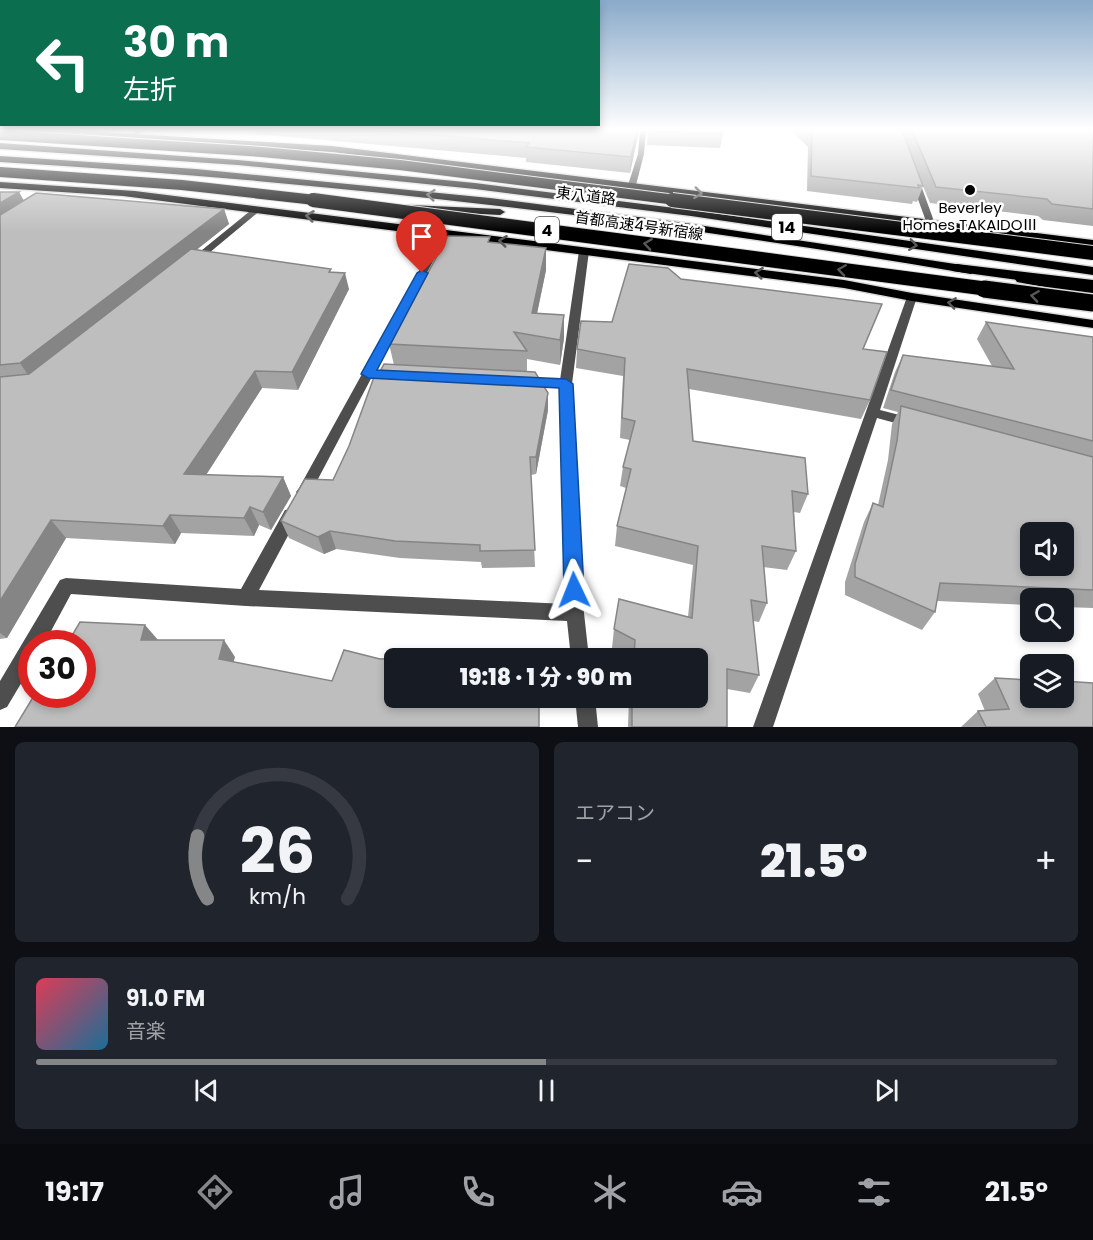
<!DOCTYPE html>
<html lang="ja">
<meta charset="utf-8">
<style>
:root{--surface:#171b24;--page:#20242c;--text:#f1f3f6;--muted:#9ea1a6;--line:#363941;--accent:#858687}
body{margin:0;font-family:Poppins,"Noto Sans JP",sans-serif;background:var(--page);color:var(--text);height:100vh;display:flex;flex-direction:column;font-size:22px;white-space:nowrap}
*{box-sizing:border-box;margin:0}
p{font-size:20px;color:var(--muted)}
.icon{flex:none;width:33px;height:33px;fill:none;stroke:currentColor;stroke-width:2;stroke-linecap:round;stroke-linejoin:round}
.map{position:relative;height:727px;overflow:hidden}
.panel{display:flex;flex-direction:column;gap:15px;padding:15px;background:#0d0f14;flex:1}
.panel>*{flex:none}
.hud{position:absolute;left:0px;top:0px;width:600px;height:126px;box-shadow:0 3px 9px #0003;background:#0b6e4f;color:#fff;overflow:hidden}
.buttons{position:absolute;left:1020px;top:522px;display:grid;gap:12px}
.buttons a{display:grid;place-items:center;width:54px;height:54px;border-radius:9px;background:var(--surface);box-shadow:0 3px 9px #0003;font-size:30px}
.speed{position:absolute;left:18px;top:630px;display:flex;gap:12px;font-size:30px;font-weight:700;text-align:center}
.speed>*{display:grid;place-content:center;width:78px;height:78px;border-radius:50%;background:var(--surface);box-shadow:0 3px 9px #0003;line-height:1}
.speed .limit{border:9px solid #d22;background:#fff;color:#111}
.pin{position:absolute;display:grid;place-items:center;width:51px;height:51px;color:#fff;margin:-62px -26px;border-radius:50% 50% 50% 0;rotate:-45deg;box-shadow:0 0 6px #0007}
.pin .icon{rotate:45deg}
.me{position:absolute;width:66px;margin:-33px;rotate:358deg;stroke-linejoin:round;filter:drop-shadow(0 0 4px #0008)}
.turn{display:flex;align-items:center;gap:21px;height:126px;padding:0 24px;font-size:27px}
.turn .icon{width:78px;height:78px;stroke-width:2.5}
.turn b{display:block;font-size:42px;line-height:51px}
.big{font-size:45px;font-weight:800;line-height:1.1}
.panel .widget{flex:1;display:flex;flex-direction:column;justify-content:center;gap:9px;min-width:0;padding:0 21px;border-radius:9px;background:var(--page)}
.panel .dial{align-items:center;gap:0}
.dial svg{height:156px;overflow:visible;fill:none;stroke:var(--line);stroke-width:7;stroke-linecap:round;text-anchor:middle}
.dial text{fill:var(--text);stroke:none}
.song{display:flex;align-items:center;gap:18px}
.cover{width:72px;height:72px;border-radius:9px;background:linear-gradient(135deg,hsl(350 70% 55%),hsl(200 70% 35%))}
.played{height:6px;border-radius:3px;background:linear-gradient(90deg,var(--accent) 50%,var(--line) 50%)}
.keys{display:flex;justify-content:space-around;direction:ltr}
.heat{display:flex;justify-content:space-between;align-items:center;font-size:33px;direction:ltr}
.panel .tiles{flex:1;display:grid;gap:15px;grid-template-columns:1fr 1fr}
.widget:last-child{grid-column:span 2}
.trip{position:absolute;left:384px;top:648px;width:324px;height:60px;border-radius:9px;background:var(--surface);box-shadow:0 3px 9px #0003;font-weight:800;line-height:60px;text-align:center}
.dock{display:flex;height:96px;justify-content:space-around;align-items:center;background:#090b0e;color:var(--muted)}
.dock .icon{width:42px;height:42px}
.dock .selected{color:var(--accent)}
.dock b{font-size:27px;color:var(--text)}
.map>svg:first-child{display:block}
.lines{fill:none;stroke-linecap:round;stroke-linejoin:round}
.primary-casing{stroke:#dbdbdb;stroke-width:3}
.highway-casing{stroke:#dbdbdb;stroke-width:3}
.street{fill:#4e4e4e;fill-rule:evenodd}
.primary{fill:#000;fill-rule:evenodd}
.highway{fill:#000;fill-rule:evenodd}
.highway-bridge-far2-casing{stroke:#dbdbdb;stroke-width:12;stroke-linecap:butt}
.highway-bridge-far1-casing{stroke:#dbdbdb;stroke-width:16;stroke-linecap:butt}
.highway-bridge-casing{stroke:#dbdbdb;stroke-width:20;stroke-linecap:butt}
.highway-bridge-far2{stroke:#000;stroke-width:10}
.highway-bridge-far1{stroke:#000;stroke-width:14}
.highway-bridge{stroke:#000;stroke-width:17}
.wall{fill:#a3a3a3}
.shaded-wall{fill:#858585}
.building{fill:#bebebe;stroke:#858585;stroke-width:1.5;fill-rule:evenodd}
.oneway{stroke:#595959}
.route{fill:#1a73e8;stroke:#114b97;stroke-width:1.5}
.poi-dot{fill:#000;stroke:#fff;stroke-width:2}
.labels{text-anchor:middle;stroke-width:5;stroke-linejoin:round;paint-order:stroke}
.far-street-label{font-size:15px;fill:#000;stroke:#fff}
.far-poi-label{font-size:15px;fill:#000;stroke:#fff}
.shield{fill:#fff;stroke:#4c4c4c;stroke-width:1.5}
.shield-label{font-size:16px;font-weight:bold;fill:#000}
</style>
<div class="map">
<svg width="1093" height="727" viewBox="0 0 1093 727">
<rect width="100%" height="100%" fill="#fff"/>
<g class="lines">
<g class="primary-casing">
<g id="primary">
<polygon points="22,130 69,130 332,146 1093,240 1093,246 332,152 26,132"/>
<polygon points="0,143 238,160 475,183 691,210 1093,267 1093,275 691,216 475,189 238,165 0,149"/>
<path d="M0,156L196,169L490,198L685,223L975,267L977,270L971,274C649,219 326,181 0,162Z"/>
<polygon points="0,182 135,191 844,280 912,293 1093,320 1093,328 912,301 844,288 123,196 0,188"/>
<polygon points="410,205 500,209 505,212 500,215 406,210 406,206"/>
<polygon points="1021,275 1093,288 1093,296 1017,282 1015,279"/>
</g>
</g>
<g class="highway-casing">
<polygon id="highway" points="957,264 1093,280 1093,290 952,271 950,268 952,265"/>
</g>
<g class="street">
<polygon points="137,130 145,130 135,136 131,136 131,134"/>
<polygon points="640,130 646,130 644,154 636,185 632,187 628,185 638,154"/>
<polygon points="912,178 919,180 935,224 934,226 927,224 911,180"/>
<polygon points="255,207 262,209 197,263 191,263 191,259"/>
<polygon points="444,230 448,233 309,496 304,498 299,496 296,492 299,488 440,233"/>
<polygon points="584,248 589,251 572,384 584,613 589,658 571,658 567,621 246,606 71,594 44,644 32,644 32,665 7,707 0,710 0,681 60,580 66,578 241,589 285,510 291,509 297,510 299,515 259,590 566,604 560,388 528,386 522,382 528,378 560,380 579,251"/>
<polygon points="912,294 917,297 880,410 915,419 917,422 915,425 910,427 877,418 773,727 753,727 907,297"/>
<polygon points="575,698 595,698 598,727 578,727"/>
</g>
<use href="#primary" class="primary"/>
<use href="#highway" class="highway"/>
<g class="highway-bridge-far2-casing">
<g id="highway-bridge-far2">
<polyline points="0,135 262,152 400,165 684,201"/>
<polyline points="0,172 182,185 324,201"/>
</g>
</g>
<g class="highway-bridge-far1-casing">
<g id="highway-bridge-far1">
<polyline points="313,200 996,290"/>
<polyline points="672,200 1093,253"/>
</g>
</g>
<g class="highway-bridge-casing">
<polyline id="highway-bridge" points="984,289 1093,303"/>
</g>
<use href="#highway-bridge-far2" class="highway-bridge-far2"/>
<use href="#highway-bridge-far1" class="highway-bridge-far1"/>
<use href="#highway-bridge" class="highway-bridge"/>
</g>
<g class="wall">
<polygon points="255,130 639,130 630,173 526,162 526,158 256,134"/>
<polygon points="648,130 723,130 723,134 720,148 647,145"/>
<polygon points="791,130 1093,130 1093,226 1043,220 1038,216 930,203 923,186 917,202 913,201 912,204 807,191 808,147"/>
<polygon points="0,192 24,200 224,209 229,224 196,250 332,272 349,289 298,390 262,388 206,475 283,477 291,496 271,530 259,525 254,536 181,533 175,544 66,538 7,638 0,639"/>
<polygon points="490,242 546,270 537,314 564,338 560,365 527,359 527,372 548,393 548,410 536,474 531,475 535,567 482,568 481,562 400,558 336,549 324,554 289,538 281,521 333,480 349,446 378,375 394,365 389,344"/>
<polygon points="681,279 863,349 870,400 861,419 689,389 693,441 808,494 800,513 794,512 796,551 787,570 763,567 767,603 759,622 753,621 759,675 750,693 727,689 727,727 628,727 629,698 698,698 698,658 632,658 612,648 614,629 688,617 693,565 615,546 617,526 626,488 620,486 623,467 630,440 620,438 623,376 576,368 577,349 612,322"/>
<polygon points="986,322 1093,337 1093,608 1064,607 1064,598 1030,598 1030,605 937,601 935,612 922,630 845,595 845,582 864,522 873,503 878,505 888,460 892,424 898,412 883,408 895,372 903,355 992,366 977,339"/>
<polygon points="995,678 1093,727 961,727 978,711 985,711 978,694"/>
</g>
<g class="shaded-wall">
<polygon points="637,130 639,130 630,173 631,157"/>
<polygon points="19,192 27,206 0,223 0,203"/>
<polygon points="224,209 229,224 32,381 20,363"/>
<polygon points="546,248 546,270 532,337 532,313"/>
<polygon points="345,273 349,289 298,390 292,372"/>
<polygon points="564,315 564,338 560,365 560,340"/>
<polygon points="255,371 262,388 195,492 184,474"/>
<polygon points="548,393 548,410 536,474 536,457"/>
<polygon points="283,477 291,496 271,530 263,512"/>
<polygon points="250,507 259,525 254,536 244,518"/>
<polygon points="170,515 181,533 175,544 163,526"/>
<polygon points="51,520 66,538 7,638 0,633 0,601"/>
<polygon points="330,531 336,549 324,554 318,537"/>
<polygon points="145,625 159,641 141,640"/>
<polygon points="224,640 235,657 230,675 219,659"/>
</g>
<g class="building">
<polygon points="376,130 637,130 631,157 526,147 529,143"/>
<polygon points="648,130 723,130 723,134 648,131"/>
<polygon points="809,130 902,130 923,186 918,185 919,188 811,176 812,133"/>
<polygon points="912,130 1093,130 1093,209 1052,204 1047,199 936,187"/>
<polygon points="0,192 19,192 0,203"/>
<polygon points="36,193 224,209 20,363 0,365 0,215"/>
<polygon points="448,236 490,237 488,242 546,248 532,313 564,315 560,340 514,332 527,351 389,344"/>
<polygon points="191,249 331,269 329,272 345,273 292,372 255,371 184,474 283,477 263,512 250,507 244,518 170,515 163,526 51,520 0,601 0,377 29,374"/>
<polygon points="629,264 668,268 681,279 882,304 863,349 887,352 870,400 687,369 693,441 805,458 808,494 792,491 796,551 762,546 767,603 751,600 759,675 727,669 727,727 632,727 632,698 698,698 698,658 634,658 635,640 614,629 619,599 692,618 698,546 617,526 631,469 623,467 635,421 622,418 625,358 577,349 581,321 612,322"/>
<polygon points="986,322 1093,337 1093,441 891,390 903,355 1014,369"/>
<polygon points="384,364 535,372 548,393 536,457 530,457 535,550 480,551 480,545 395,541 330,531 318,537 281,521 305,479 333,480 349,446 374,377 378,375"/>
<path d="M901,406L1093,457V590L940,583L935,612L855,577V564L873,503L883,507L897,441ZM1030,532H1064V566H1030Z"/>
<polygon points="80,622 145,625 141,640 224,640 219,659 332,681 344,650 380,659 449,656 508,658 394,658 394,698 539,698 539,727 15,727 35,694 82,694 82,644 67,644"/>
<polygon points="995,678 1030,680 1030,698 1064,698 1064,681 1093,683 1093,727 986,727 978,711 1009,709"/>
</g>
<defs><path id="oneway-chevron" d="M-2-3.5L2.5 0L-2 3.5" fill="none" stroke-width="1.6" stroke-linecap="round" stroke-linejoin="round" transform="scale(1.5)"/></defs>
<g class="oneway">
<use href="#oneway-chevron" transform="translate(698 193) rotate(7)"/>
<use href="#oneway-chevron" transform="translate(431 195) rotate(-174)"/>
<use href="#oneway-chevron" transform="translate(310 216) rotate(-173)"/>
<use href="#oneway-chevron" transform="translate(503 241) rotate(-173)"/>
<use href="#oneway-chevron" transform="translate(648 244) rotate(-172)"/>
<use href="#oneway-chevron" transform="translate(913 245) rotate(8)"/>
<use href="#oneway-chevron" transform="translate(842 270) rotate(-172)"/>
<use href="#oneway-chevron" transform="translate(759 273) rotate(-173)"/>
<use href="#oneway-chevron" transform="translate(1035 296) rotate(-172)"/>
<use href="#oneway-chevron" transform="translate(952 303) rotate(-172)"/>
</g>
<linearGradient id="sky" x2="0" y2="1"><stop stop-color="#89aaca"/><stop offset="0.56" stop-color="#fff"/><stop offset="1" stop-color="#fff" stop-opacity="0"/></linearGradient>
<rect width="1093" height="232" fill="url(#sky)"/>
<polygon class="route" points="422,270 428,273 377,370 566,379 573,384 584,590 581,596 574,599 567,596 564,590 559,388 368,378 361,374 417,273"/>
<circle class="poi-dot" cx="970" cy="190" r="6"/>
<g class="labels">
<g class="far-street-label">
<text transform="translate(586 196) rotate(7)" y="5">東八道路</text>
<text transform="translate(639 226) rotate(8)" y="5">首都高速4号新宿線</text>
</g>
<g class="far-poi-label">
<text x="970" y="213">Beverley<tspan x="970" dy="17">Homes TAKAIDOⅢ</tspan></text>
</g>
<g class="shield">
<rect x="772" y="214" width="30" height="26" rx="4.5"/>
<rect x="535" y="217" width="24" height="26" rx="4.5"/>
</g>
<g class="shield-label">
<text x="787" y="233">14</text>
<text x="547" y="236">4</text>
</g>
</g>
</svg>
<div class="buttons">
<a><svg class="icon" aria-label="sound" viewBox="0 0 24 24"><path d="M4 9h4l5-4v14l-5-4H4zM17 9q2 3 0 6"/></svg></a>
<a><svg class="icon" aria-label="search" viewBox="0 0 24 24"><circle cx="10" cy="10" r="6"/><path d="M15 15l6 6"/></svg></a>
<a><svg class="icon" aria-label="layers" viewBox="0 0 24 24"><path d="M12 4l9 5-9 5-9-5zM3 14l9 5 9-5"/></svg></a>
</div>
<div class="speed"><div class="limit">30</div></div>
<div class="pin" style="left:422px;top:273px;background:#d93025"><svg class="icon" aria-label="arrive" viewBox="0 0 24 24"><path d="M6 21V4h12l-3 4 3 4H6"/></svg></div>
<svg class="me" style="left:574px;top:590px" viewBox="-20 -20 40 40"><path d="M0-17L14 15 0 8-14 15z" fill="#1a73e8" stroke="#fff" stroke-width="4"/></svg>
<div class="trip">19:18 · 1 分 · 90 m</div>
<div class="hud">
<div class="turn"><svg class="icon" aria-label="left" viewBox="0 0 24 24"><path d="M17 20v-9H6M10 6l-5 5 5 5"/></svg><div><b>30 m</b>左折</div></div>
</div>
</div>
<section class="panel">
<div class="tiles">
<div class="widget dial"><svg viewBox="0 0 100 80">
<path d="M14 69A42 42 0 1 1 86 69"/>
<path d="M14 69A42 42 0 0 1 9 37" stroke="#858687"/>
<text x="50" y="56" font-size="32" font-weight="700">26</text>
<text x="50" y="72" font-size="11">km/h</text>
</svg></div>
<div class="widget"><p>エアコン</p>
<div class="heat"><a>−</a><b class="big">21.5°</b><a>+</a></div>
</div>
<div class="widget">
<div class="song"><i class="cover"></i><div><b>91.0 FM</b><p>音楽</p></div></div>
<div class="played"></div>
<div class="keys"><svg class="icon" aria-label="previous" viewBox="0 0 24 24"><path d="M18 5L8 12l10 7zM5 5v14"/></svg><svg class="icon" aria-label="pause" viewBox="0 0 24 24"><path d="M8 5v14M16 5v14"/></svg><svg class="icon" aria-label="next" viewBox="0 0 24 24"><path d="M6 5l10 7-10 7zM19 5v14"/></svg></div>
</div>
</div>
</section>
<nav class="dock">
<b>19:17</b>
<svg class="icon selected" aria-label="directions" viewBox="0 0 24 24"><path d="M12 3l9 9-9 9-9-9zM9 14v-3h6M13 9l2 2-2 2"/></svg>
<svg class="icon" aria-label="music" viewBox="0 0 24 24"><path d="M9 18V5l10-2v13"/><circle cx="6" cy="18" r="3"/><circle cx="16" cy="16" r="3"/></svg>
<svg class="icon" aria-label="phone" viewBox="0 0 24 24"><path d="M5 4h4l2 5-3 2q2 4 5 5l2-3 5 2v4C11 20 4 13 5 4z"/></svg>
<svg class="icon" aria-label="climate" viewBox="0 0 24 24"><path d="M12 3v18M4 7l16 10M4 17L20 7"/></svg>
<svg class="icon" aria-label="car" viewBox="0 0 24 24"><path d="M5 17H2v-5l4-1 3-4h7l3 4 3 1v5h-3M9 17h6M6 11h13"/><circle cx="7" cy="17" r="2"/><circle cx="17" cy="17" r="2"/></svg>
<svg class="icon" aria-label="filters" viewBox="0 0 24 24"><path d="M4 7h16M4 17h16"/><circle cx="9" cy="7" r="2"/><circle cx="15" cy="17" r="2"/></svg>
<b>21.5°</b>
</nav>
